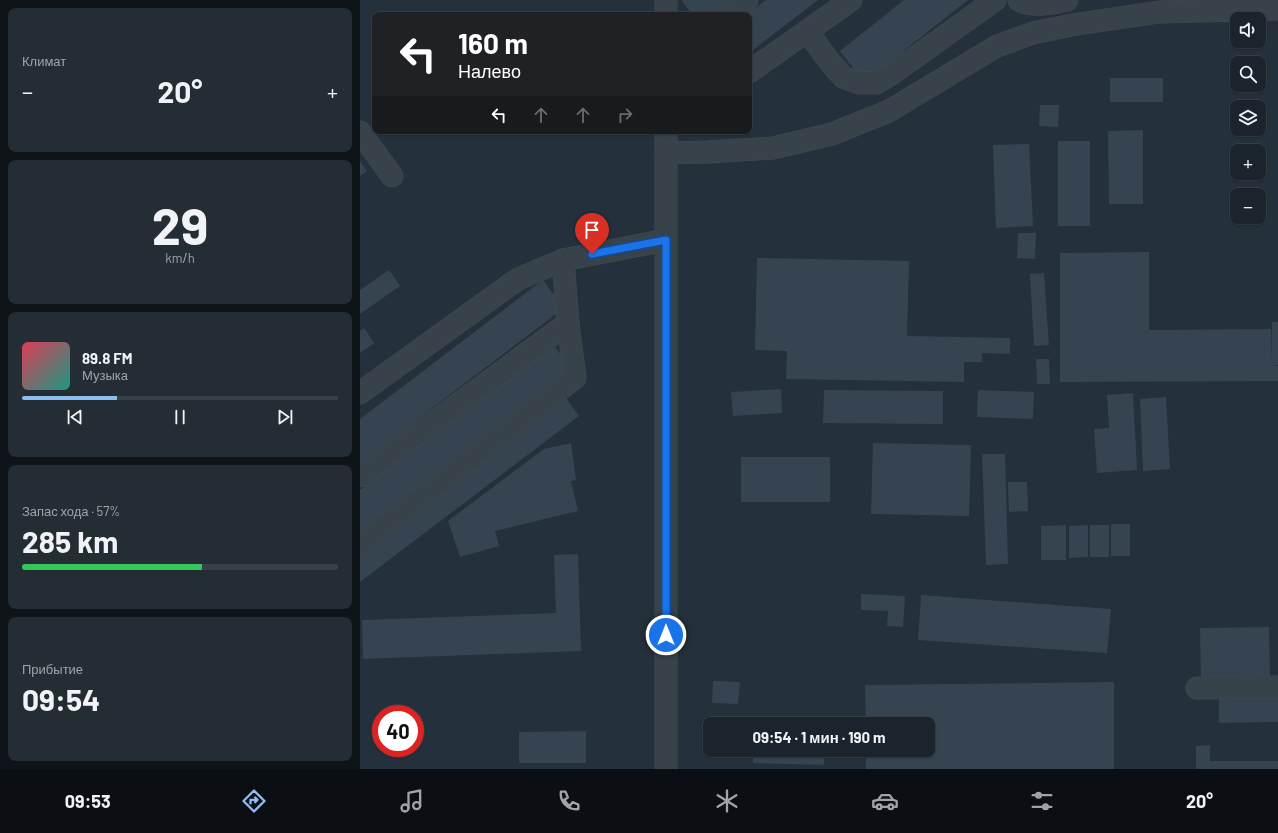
<!DOCTYPE html>
<html lang="ru">
<meta charset="utf-8">
<style>
:root{--surface:#1b242c;--page:#242c34;--text:#f1f3f6;--muted:#a0a4a9;--line:#394148;--accent:#8cbdf3}
body{margin:0;font-family:Barlow,sans-serif;background:var(--page);color:var(--text);height:100vh;display:flex;flex-direction:column;font-size:15px;white-space:nowrap}
*{box-sizing:border-box;margin:0}
p{font-size:13px;color:var(--muted)}
.icon{flex:none;width:22px;height:22px;fill:none;stroke:currentColor;stroke-width:2;stroke-linecap:round;stroke-linejoin:round}
.map{position:relative;flex:1;overflow:hidden}
.drawer{display:flex;flex-direction:column;gap:8px;padding:8px;background:#0f1418;width:360px}
.drawer>*{flex:none}
.guide{position:absolute;left:12px;top:12px;width:380px;height:122px;border-radius:8px;box-shadow:0 1px 3px #0004,0 0 0 1px var(--line);background:#202124;color:#fff;overflow:hidden}
.buttons{position:absolute;left:870px;top:12px;display:grid;gap:8px}
.buttons a{display:grid;place-items:center;width:36px;height:36px;border-radius:8px;background:var(--surface);box-shadow:0 1px 3px #0004,0 0 0 1px var(--line);font-size:20px}
.speed{position:absolute;left:12px;top:705px;display:flex;gap:8px;font-size:20px;font-weight:700;text-align:center}
.speed>*{display:grid;place-content:center;width:52px;height:52px;border-radius:50%;background:var(--surface);box-shadow:0 1px 3px #0004,0 0 0 1px var(--line);line-height:1}
.speed .limit{border:6px solid #d22;background:#fff;color:#111}
.pin{position:absolute;display:grid;place-items:center;width:34px;height:34px;color:#fff;margin:-41px -17px;border-radius:50% 50% 50% 0;rotate:-45deg;box-shadow:0 0 4px #0007}
.pin .icon{rotate:45deg}
.me{position:absolute;width:44px;margin:-22px;rotate:0deg;stroke-linejoin:round;filter:drop-shadow(0 0 3px #0008)}
.turn{display:flex;align-items:center;gap:14px;height:84px;padding:0 20px;font-size:18px}
.turn .icon{width:52px;height:52px;stroke-width:2.5}
.turn b{display:block;font-size:28px;line-height:34px}
.lanes{display:flex;align-items:center;height:38px;padding:0 20px;background:#0003;justify-content:center;gap:20px;direction:ltr}
.lanes .off{opacity:.35}
.big{font-size:30px;font-weight:700;line-height:1.1}
.drawer .card{flex:1;display:flex;flex-direction:column;justify-content:center;gap:6px;min-width:0;padding:0 14px;border-radius:8px;background:var(--page)}
.drawer .dial{align-items:center;gap:0}
.dial b{font-size:52px;line-height:1}
.song{display:flex;align-items:center;gap:12px}
.cover{width:48px;height:48px;border-radius:6px;background:linear-gradient(135deg,hsl(350 70% 55%),hsl(170 70% 35%))}
.played{height:4px;border-radius:2px;background:linear-gradient(90deg,var(--accent) 30%,var(--line) 30%)}
.keys{display:flex;justify-content:space-around;direction:ltr}
.heat{display:flex;justify-content:space-between;align-items:center;font-size:22px;direction:ltr}
.charge{height:6px;border-radius:3px;background:linear-gradient(90deg,#34c759 57%,var(--line) 0)}
.trip{position:absolute;left:343px;top:717px;width:232px;height:40px;border-radius:8px;background:var(--surface);box-shadow:0 1px 3px #0004,0 0 0 1px var(--line);font-weight:700;line-height:40px;text-align:center}
.dock{display:flex;height:64px;justify-content:space-around;align-items:center;background:#0b0e12;color:var(--muted)}
.dock .icon{width:28px;height:28px}
.dock .current{color:var(--accent)}
.dock b{font-size:18px;color:var(--text)}
main{display:flex;flex:1;min-height:0}
.map>svg:first-child{display:block}
.building{fill:#364452}
.lines{fill:none;stroke-linecap:round;stroke-linejoin:round}
.minor-casing{stroke:#414b54;stroke-width:23}
.minor{stroke:#38424b;stroke-width:22}
.route-casing{stroke:#114b97;stroke-width:10}
.route{stroke:#1a73e8;stroke-width:7}
</style>
<main>
<section class="drawer">
<div class="card"><p>Климат</p>
<div class="heat"><a>−</a><b class="big">20°</b><a>+</a></div>
</div>
<div class="card dial"><b>29</b><p>km/h</p></div>
<div class="card">
<div class="song"><i class="cover"></i><div><b>89.8 FM</b><p>Музыка</p></div></div>
<div class="played"></div>
<div class="keys"><svg class="icon" aria-label="previous" viewBox="0 0 24 24"><path d="M18 5L8 12l10 7zM5 5v14"/></svg><svg class="icon" aria-label="pause" viewBox="0 0 24 24"><path d="M8 5v14M16 5v14"/></svg><svg class="icon" aria-label="next" viewBox="0 0 24 24"><path d="M6 5l10 7-10 7zM19 5v14"/></svg></div>
</div>
<div class="card"><p>Запас хода · 57%</p><b class="big">285 km</b><div class="charge"></div></div>
<div class="card"><p>Прибытие</p><b class="big">09:54</b></div>
</section>
<div class="map">
<svg width="918" height="769" viewBox="0 0 918 769">
<rect width="100%" height="100%" fill="#24303b"/>
<g class="building">
<polygon points="323,0 375,0 356,15 333,15 322,1"/>
<polygon points="406,0 458,0 389,53 389,15 386,15"/>
<polygon points="544,0 608,0 504,82 480,51"/>
<rect x="750" y="78" width="53" height="24"/>
<polygon points="680,105 699,105 698,127 679,126"/>
<polygon points="783,130 783,204 749,204 748,131"/>
<rect x="698" y="141" width="32" height="85"/>
<polygon points="669,144 673,226 636,228 633,145"/>
<polygon points="0,161 7,171 0,176"/>
<polygon points="658,233 676,233 675,259 657,258"/>
<polygon points="789,252 789,330 911,329 912,363 912,322 918,322 918,365 911,365 918,366 918,381 700,382 700,253"/>
<polygon points="397,258 549,261 547,336 650,338 650,354 622,353 622,362 604,362 604,382 426,379 427,351 395,350"/>
<polygon points="29,270 40,286 0,314 0,290"/>
<polygon points="684,273 689,345 674,346 670,274"/>
<polygon points="183,280 204,308 0,463 0,419"/>
<polygon points="4,328 14,343 0,353 0,331"/>
<polygon points="193,344 212,370 0,530 0,490"/>
<polygon points="676,359 689,359 690,384 677,384"/>
<polygon points="421,389 422,413 373,416 371,392"/>
<polygon points="464,390 583,391 583,424 463,423"/>
<polygon points="618,390 674,392 673,419 617,417"/>
<polygon points="773,393 777,470 737,473 734,429 749,428 747,395"/>
<polygon points="806,397 810,469 783,471 780,399"/>
<polygon points="206,398 219,416 0,582 0,553"/>
<polygon points="211,443 216,480 211,481 218,511 135,531 139,546 100,557 88,521 184,449"/>
<polygon points="513,443 611,445 609,516 511,514"/>
<polygon points="622,454 645,454 648,564 626,565"/>
<rect x="381" y="457" width="89" height="45"/>
<polygon points="648,482 667,482 668,511 649,512"/>
<rect x="751" y="524" width="19" height="32"/>
<polygon points="706,525 706,560 681,560 681,526"/>
<polygon points="728,525 728,557 709,558 709,526"/>
<rect x="730" y="525" width="19" height="32"/>
<polygon points="218,554 221,651 3,659 2,620 196,613 194,555"/>
<polygon points="501,594 545,596 543,627 527,626 528,611 501,610"/>
<polygon points="561,595 751,609 747,653 558,640"/>
<polygon points="909,627 910,679 841,680 840,628"/>
<polygon points="353,681 380,682 378,704 352,703"/>
<polygon points="754,682 754,769 506,769 506,750 568,750 568,724 506,724 505,685"/>
<polygon points="918,697 918,722 859,723 859,699"/>
<polygon points="394,720 465,721 465,724 394,724"/>
<polygon points="226,731 226,763 159,763 159,732"/>
<polygon points="850,745 850,761 918,761 918,769 836,769 836,746"/>
<polygon points="393,750 464,750 464,765 393,763"/>
</g>
<g class="lines">
<g class="minor-casing">
<g id="minor">
<path d="M659,0C670,8 694,3 707,0"/>
<polyline points="306,15 306,0"/>
<polyline points="367,15 387,0"/>
<polyline points="447,31 469,61 483,77 499,83 516,83 533,73 635,0"/>
<polyline points="389,72 491,0"/>
<polyline points="306,131 306,769"/>
<polyline points="0,132 32,176"/>
<polyline points="306,153 348,152 413,148 472,134 529,111 637,46 673,33 712,25 799,12 918,9"/>
<polyline points="203,260 208,323"/>
<polyline points="0,393 158,279 203,260 306,240"/>
<polyline points="0,476 208,323 215,378 0,544"/>
<polyline points="837,688 918,687"/>
</g>
</g>
<use href="#minor" class="minor"/>
</g>
<g class="lines">
<g class="route-casing">
<polyline id="route" points="232,254 306,240 306,635"/>
</g>
<use href="#route" class="route"/>
</g>
</svg>
<div class="buttons">
<a><svg class="icon" aria-label="sound" viewBox="0 0 24 24"><path d="M4 9h4l5-4v14l-5-4H4zM17 9q2 3 0 6"/></svg></a>
<a><svg class="icon" aria-label="search" viewBox="0 0 24 24"><circle cx="10" cy="10" r="6"/><path d="M15 15l6 6"/></svg></a>
<a><svg class="icon" aria-label="layers" viewBox="0 0 24 24"><path d="M12 4l9 5-9 5-9-5zM3 14l9 5 9-5"/></svg></a>
<a>+</a>
<a>−</a>
</div>
<div class="speed"><div class="limit">40</div></div>
<div class="pin" style="left:232px;top:254px;background:#d93025"><svg class="icon" aria-label="arrive" viewBox="0 0 24 24"><path d="M6 21V4h12l-3 4 3 4H6"/></svg></div>
<svg class="me" style="left:306px;top:635px" viewBox="-20 -20 40 40"><circle r="17" fill="#1a73e8" stroke="#fff" stroke-width="3"/><path d="M0-11L8 9 0 5-8 9z" fill="#fff"/></svg>
<div class="trip">09:54 · 1 мин · 190 m</div>
<div class="guide">
<div class="turn"><svg class="icon" aria-label="left" viewBox="0 0 24 24"><path d="M17 20v-9H6M10 6l-5 5 5 5"/></svg><div><b>160 m</b>Налево</div></div>
<div class="lanes"><svg class="icon" aria-label="left" viewBox="0 0 24 24"><path d="M17 20v-9H6M10 6l-5 5 5 5"/></svg><svg class="icon off" aria-label="ahead" viewBox="0 0 24 24"><path d="M12 20V5M6 11l6-6 6 6"/></svg><svg class="icon off" aria-label="ahead" viewBox="0 0 24 24"><path d="M12 20V5M6 11l6-6 6 6"/></svg><svg class="icon off" aria-label="right" viewBox="0 0 24 24"><path d="M7 20v-9h11M14 6l5 5-5 5"/></svg></div>
</div>
</div>
</main>
<nav class="dock">
<b>09:53</b>
<svg class="icon current" aria-label="directions" viewBox="0 0 24 24"><path d="M12 3l9 9-9 9-9-9zM9 14v-3h6M13 9l2 2-2 2"/></svg>
<svg class="icon" aria-label="music" viewBox="0 0 24 24"><path d="M9 18V5l10-2v13"/><circle cx="6" cy="18" r="3"/><circle cx="16" cy="16" r="3"/></svg>
<svg class="icon" aria-label="phone" viewBox="0 0 24 24"><path d="M5 4h4l2 5-3 2q2 4 5 5l2-3 5 2v4C11 20 4 13 5 4z"/></svg>
<svg class="icon" aria-label="climate" viewBox="0 0 24 24"><path d="M12 3v18M4 7l16 10M4 17L20 7"/></svg>
<svg class="icon" aria-label="car" viewBox="0 0 24 24"><path d="M5 17H2v-5l4-1 3-4h7l3 4 3 1v5h-3M9 17h6M6 11h13"/><circle cx="7" cy="17" r="2"/><circle cx="17" cy="17" r="2"/></svg>
<svg class="icon" aria-label="filters" viewBox="0 0 24 24"><path d="M4 7h16M4 17h16"/><circle cx="9" cy="7" r="2"/><circle cx="15" cy="17" r="2"/></svg>
<b>20°</b>
</nav>
